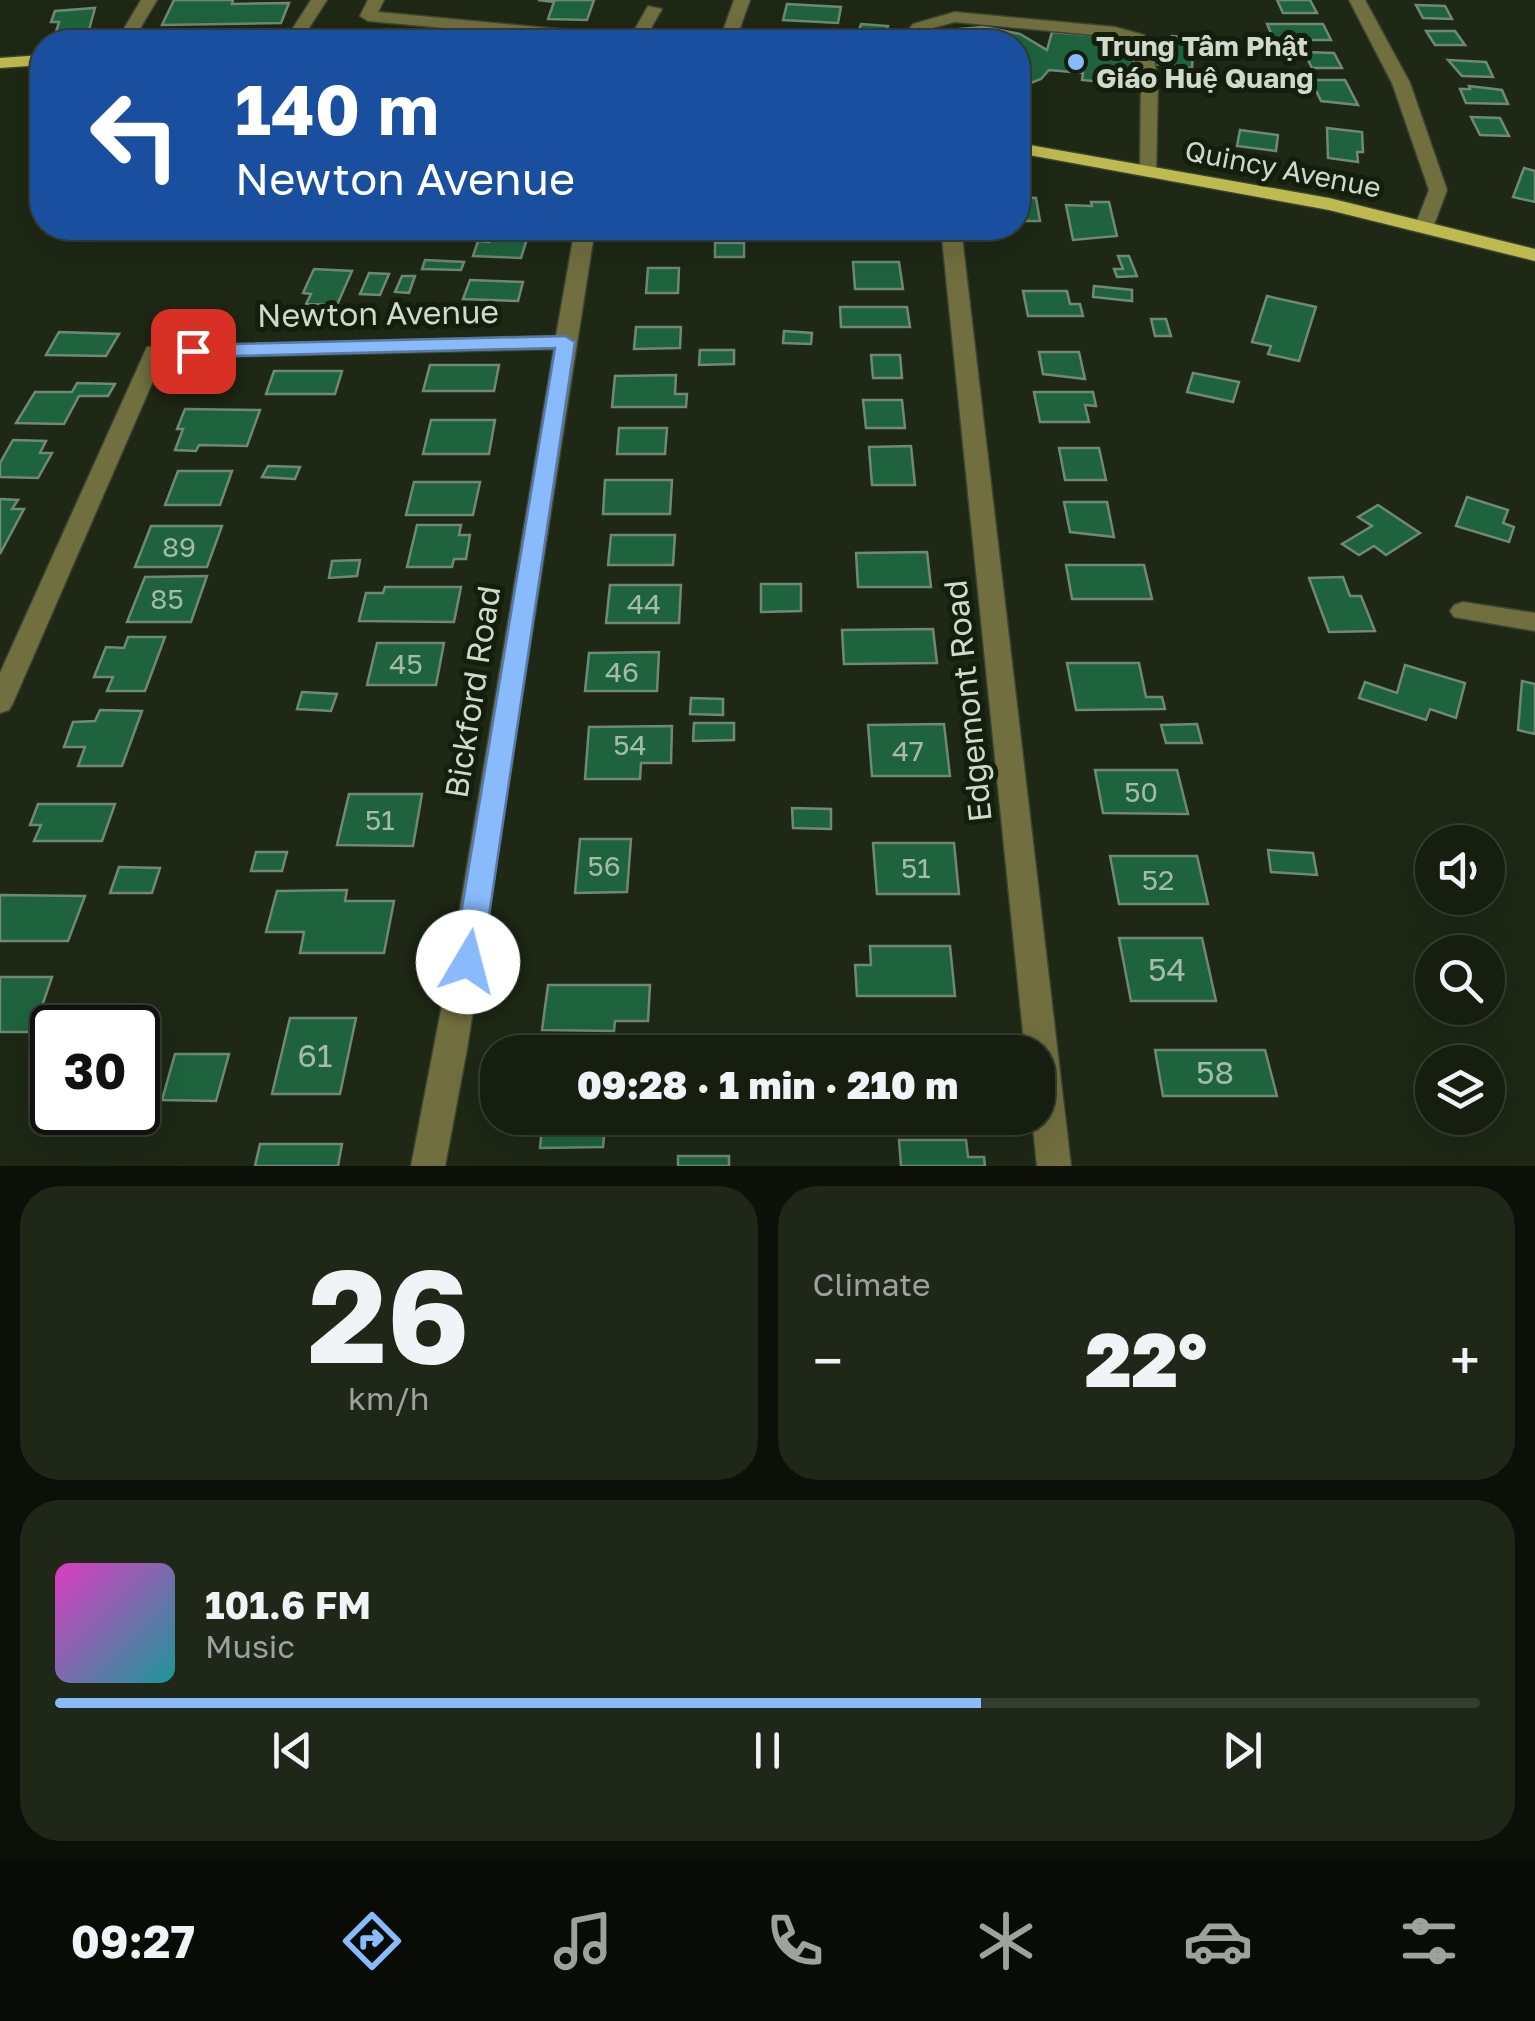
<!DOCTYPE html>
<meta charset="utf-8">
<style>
:root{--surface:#161e10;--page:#1f2719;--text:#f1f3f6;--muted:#9ea29f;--line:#353c30;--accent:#88bafc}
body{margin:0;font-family:"Golos Text",sans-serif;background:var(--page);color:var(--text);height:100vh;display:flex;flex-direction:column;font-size:38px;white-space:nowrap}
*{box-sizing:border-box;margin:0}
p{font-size:32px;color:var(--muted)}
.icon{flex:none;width:55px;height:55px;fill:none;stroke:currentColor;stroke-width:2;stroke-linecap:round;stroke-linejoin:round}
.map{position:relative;height:1166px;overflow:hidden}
.sheet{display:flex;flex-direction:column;gap:20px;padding:20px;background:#0c1009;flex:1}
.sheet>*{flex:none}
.hud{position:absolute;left:30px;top:30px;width:1000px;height:210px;border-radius:40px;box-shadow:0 10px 40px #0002,0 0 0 2px var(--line);background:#1a4fa0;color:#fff;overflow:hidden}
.fabs{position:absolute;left:1415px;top:825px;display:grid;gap:20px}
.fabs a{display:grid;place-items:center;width:90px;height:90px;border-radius:50%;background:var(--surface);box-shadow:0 10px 40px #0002,0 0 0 2px var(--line);font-size:50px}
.speed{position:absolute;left:30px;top:1005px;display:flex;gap:20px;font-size:50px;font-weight:700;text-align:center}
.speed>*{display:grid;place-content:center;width:130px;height:130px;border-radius:50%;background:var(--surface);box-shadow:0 10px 40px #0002,0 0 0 2px var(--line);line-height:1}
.speed .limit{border:5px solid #111;border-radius:15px;background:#fff;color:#111}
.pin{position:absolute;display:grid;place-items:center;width:85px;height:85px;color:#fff;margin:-42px;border-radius:20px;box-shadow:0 5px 15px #0006}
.me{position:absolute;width:110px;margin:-55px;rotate:8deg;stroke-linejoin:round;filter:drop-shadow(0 0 8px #0008)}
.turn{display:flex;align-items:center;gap:35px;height:210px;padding:0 40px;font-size:45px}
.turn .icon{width:130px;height:130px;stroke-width:2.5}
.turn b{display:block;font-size:70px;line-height:85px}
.big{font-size:75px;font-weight:800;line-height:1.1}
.sheet .card{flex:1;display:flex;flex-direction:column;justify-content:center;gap:15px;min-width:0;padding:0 35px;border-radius:40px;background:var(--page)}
.sheet .dial{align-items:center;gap:0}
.dial b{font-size:130px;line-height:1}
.song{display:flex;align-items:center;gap:30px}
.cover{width:120px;height:120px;border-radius:15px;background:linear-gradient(135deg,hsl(310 70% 55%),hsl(180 70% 35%))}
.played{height:10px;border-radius:5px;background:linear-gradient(90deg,var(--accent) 65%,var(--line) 65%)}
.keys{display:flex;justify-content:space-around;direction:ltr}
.heat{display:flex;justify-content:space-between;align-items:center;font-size:55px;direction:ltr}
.sheet .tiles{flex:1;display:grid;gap:20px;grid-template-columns:1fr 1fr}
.card:last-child{grid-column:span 2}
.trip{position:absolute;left:480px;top:1035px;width:575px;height:100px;border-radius:40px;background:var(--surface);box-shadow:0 10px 40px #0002,0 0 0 2px var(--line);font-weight:800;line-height:100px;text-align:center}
.tab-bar{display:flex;height:160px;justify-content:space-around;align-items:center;background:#090c06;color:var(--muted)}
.tab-bar .icon{width:70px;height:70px}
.tab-bar .selected{color:var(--accent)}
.tab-bar b{font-size:45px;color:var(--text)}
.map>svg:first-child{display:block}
.building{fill:#1e633e;stroke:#708878;stroke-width:2.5}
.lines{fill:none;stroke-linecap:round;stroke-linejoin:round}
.minor-casing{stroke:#3b4432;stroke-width:3}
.major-casing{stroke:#3b4432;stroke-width:3}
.minor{fill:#716f3f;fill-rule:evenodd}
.major{fill:#bfba4f;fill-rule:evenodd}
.route{fill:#88bafc;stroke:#5879a4;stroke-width:2.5}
.poi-dot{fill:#88bafc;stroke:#141e0c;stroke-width:4}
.labels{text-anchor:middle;stroke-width:10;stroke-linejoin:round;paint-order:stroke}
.far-poi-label{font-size:28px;font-weight:bold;fill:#d1d8cc;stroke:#141e0c;text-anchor:start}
.far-street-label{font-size:28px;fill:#d1d8cc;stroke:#141e0c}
.number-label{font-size:28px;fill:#a4bba8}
.street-label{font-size:32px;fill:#d1d8cc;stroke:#141e0c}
.near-number-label{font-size:32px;fill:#a4bba8}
</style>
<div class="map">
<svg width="1535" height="1166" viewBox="0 0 1535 1166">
<rect width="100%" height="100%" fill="#1e2815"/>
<g class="building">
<polygon points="174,0 233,0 232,4 289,3 281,23 162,25"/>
<polygon points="538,0 594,0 587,20 548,19 554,2"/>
<polygon points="1277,0 1310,0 1317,13 1283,13"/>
<polygon points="787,4 841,7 838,23 783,20"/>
<polygon points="1416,5 1445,6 1452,19 1423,18"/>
<polygon points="95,8 89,30 56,32 59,22 51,22 55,11"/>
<polygon points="861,24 888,26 884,35 858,33"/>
<polygon points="1267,24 1323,24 1331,40 1274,40"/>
<polygon points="984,27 1020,34 1047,50 1052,32 1126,38 1125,53 1135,53 1132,85 1082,80 1083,73 1049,70 1041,79 1018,88 1018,42 920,42 948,30"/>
<polygon points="787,31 818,33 816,42 785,41"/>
<polygon points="1426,31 1455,31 1465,45 1435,45"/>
<polygon points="1172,36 1194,38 1192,68 1153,64 1155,45 1171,46"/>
<polygon points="1304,52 1334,53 1342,68 1312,68"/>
<polygon points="1448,60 1486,62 1493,77 1462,76"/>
<polygon points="1311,80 1345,80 1358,105 1321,101"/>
<polygon points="1469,86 1502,90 1508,104 1466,103 1460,89 1470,89"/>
<polygon points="1471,117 1500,118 1509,136 1480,135"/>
<polygon points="1327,128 1362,132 1363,152 1357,152 1358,162 1328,158"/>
<polygon points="1240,130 1278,135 1276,151 1237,146"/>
<polygon points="1524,168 1535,171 1535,202 1513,197"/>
<polygon points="1018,197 1036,198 1040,221 1018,221"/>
<polygon points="1091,202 1109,202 1117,236 1073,240 1066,205 1092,206"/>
<polygon points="637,228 702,228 701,238 636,239"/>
<polygon points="850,228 857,228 878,231 873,239 846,235"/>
<polygon points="490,238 527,239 521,258 473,256 478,241 489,242"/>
<rect x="715" y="243" width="29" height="14"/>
<polygon points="1118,256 1129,256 1137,276 1117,277 1114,269 1123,269"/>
<polygon points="425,260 464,262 461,270 422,269"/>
<polygon points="853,262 899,262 903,289 855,289"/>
<polygon points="648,268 679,268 678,293 646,293"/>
<polygon points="314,269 352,271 337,305 306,304 311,294 303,293"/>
<polygon points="369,273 389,274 380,295 360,294"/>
<polygon points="402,276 415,276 409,293 395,292"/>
<polygon points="470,280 523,282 518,301 463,299"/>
<polygon points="1094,286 1132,290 1132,301 1093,297"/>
<polygon points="1023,291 1067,291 1070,304 1080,304 1083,316 1028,316"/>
<polygon points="1267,296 1316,307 1299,361 1268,354 1271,346 1252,342"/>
<polygon points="840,307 907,307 910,327 841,327"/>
<polygon points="1151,319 1166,319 1171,336 1155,336"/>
<polygon points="636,327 681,327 680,348 634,349"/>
<polygon points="784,331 812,333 811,344 783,343"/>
<polygon points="59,332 119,334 106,356 46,355"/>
<polygon points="700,350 734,350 734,364 699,365"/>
<polygon points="1039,352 1079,352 1085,379 1043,374"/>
<polygon points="871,355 900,355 902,378 873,378"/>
<polygon points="430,365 499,365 494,391 423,391"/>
<polygon points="274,371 342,371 335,394 266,394"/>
<polygon points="1193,373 1239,382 1233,402 1187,392"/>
<polygon points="676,375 675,394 687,394 686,407 612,407 615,376"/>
<polygon points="77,383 115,384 108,396 79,396 64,424 16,423 35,392 72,392"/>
<polygon points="1034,392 1093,392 1096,406 1085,405 1089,422 1040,422"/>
<polygon points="863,400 902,400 905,428 866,428"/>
<polygon points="185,409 260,410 247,446 199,445 196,451 175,450 183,429 177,429"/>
<polygon points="431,420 495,420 489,454 423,454"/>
<polygon points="619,428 667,428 665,454 617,454"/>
<polygon points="13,440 46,441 40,453 52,453 38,478 0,477 0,463"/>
<polygon points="911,446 915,485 872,485 869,447"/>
<polygon points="1059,448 1099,448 1106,480 1065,480"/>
<polygon points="268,466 300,467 295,479 262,477"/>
<polygon points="178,471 232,471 220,505 165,505"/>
<polygon points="605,480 672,480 670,514 603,514"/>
<polygon points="414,482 480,482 473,515 406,515"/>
<polygon points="1467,497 1508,510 1503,523 1514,527 1509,542 1456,526"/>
<polygon points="0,499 18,500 12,509 24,509 0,554"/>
<polygon points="1064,502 1107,502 1114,537 1070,532"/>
<polygon points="1378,505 1420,533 1386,555 1374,546 1359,555 1342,544 1372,526 1358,517"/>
<polygon points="417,525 461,525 459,535 470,535 466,559 454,559 452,567 407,567"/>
<polygon points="151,526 222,526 207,567 135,567"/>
<polygon points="611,535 675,535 673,565 608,565"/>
<polygon points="927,552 931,587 858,587 856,553"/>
<polygon points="360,560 357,576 329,578 332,561"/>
<polygon points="1066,565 1144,565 1152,599 1072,599"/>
<polygon points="207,576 191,622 127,622 145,577"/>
<polygon points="1343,577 1350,596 1361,596 1375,631 1329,632 1309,578"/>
<polygon points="761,584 801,584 801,611 761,612"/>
<polygon points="610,585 681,585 679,623 606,623"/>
<polygon points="385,587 461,587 454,622 359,621 366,593 383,593"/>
<polygon points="933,629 937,663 844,664 842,630"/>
<polygon points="128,637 165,637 145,691 107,691 113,677 94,677 106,647 124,648"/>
<polygon points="377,643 444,643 436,685 367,685"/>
<polygon points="659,652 657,691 585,691 589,653"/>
<polygon points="1067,663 1139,663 1146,697 1162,697 1165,709 1076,710"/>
<polygon points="1405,665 1465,683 1456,718 1430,709 1426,720 1359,698 1365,682 1397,693"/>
<polygon points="1522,681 1535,684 1535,734 1518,730"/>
<polygon points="302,692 337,694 331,711 297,709"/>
<polygon points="691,698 723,699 723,715 690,714"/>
<polygon points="100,710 142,711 122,766 78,766 85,747 64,747 73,722 95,721"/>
<polygon points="694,723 734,723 734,740 693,741"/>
<polygon points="944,724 950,776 872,776 868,725"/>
<polygon points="1197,724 1202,743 1166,743 1161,725"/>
<polygon points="672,726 671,763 641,763 640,779 585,779 589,727"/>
<polygon points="1095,770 1177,770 1188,814 1103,813"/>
<polygon points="349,794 422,794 413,846 337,845"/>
<polygon points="38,804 115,804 102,841 34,841 41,825 30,825"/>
<polygon points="792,808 831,809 831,829 793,828"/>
<polygon points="580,839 631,839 627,892 575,893"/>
<polygon points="873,843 954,843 959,894 877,894"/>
<polygon points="1268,850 1313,853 1317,875 1271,872"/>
<polygon points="256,852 287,852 282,871 251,871"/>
<polygon points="1110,856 1197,856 1208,904 1119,904"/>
<polygon points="119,867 160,868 152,893 110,893"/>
<polygon points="347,890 345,901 394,901 384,953 300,953 304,932 266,932 277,891"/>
<polygon points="0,895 85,896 68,941 0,941"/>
<polygon points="1119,938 1202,938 1216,1001 1131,1001"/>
<polygon points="870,946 950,946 955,996 857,996 855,965 871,965"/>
<polygon points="0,977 52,977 40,1012 67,1012 61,1028 52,1028 52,1032 0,1032"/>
<polygon points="548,985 650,985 648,1021 615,1021 614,1031 542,1030"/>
<polygon points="290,1018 356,1018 340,1094 272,1094"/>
<polygon points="891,1044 971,1044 972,1052 891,1052"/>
<polygon points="1155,1050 1265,1050 1277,1096 1163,1096"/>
<polygon points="175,1054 229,1054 216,1101 162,1100"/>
<polygon points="543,1118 606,1118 603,1147 540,1148"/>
<polygon points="899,1140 966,1140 968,1157 984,1157 985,1166 901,1166"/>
<polygon points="260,1144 342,1144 338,1166 255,1166"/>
<rect x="678" y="1156" width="51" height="10"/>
</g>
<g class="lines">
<g class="minor-casing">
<g id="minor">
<polygon points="141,0 157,0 132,42 116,42"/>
<polygon points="311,0 327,0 300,42 284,42"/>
<polygon points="368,0 384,0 378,12 631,36 648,6 662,9 643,42 599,42 368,21 360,16"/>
<polygon points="734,0 750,0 735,42 719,42"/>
<polygon points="1349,0 1365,0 1410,83 1447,190 1432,230 1425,232 1415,226 1429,190 1392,83"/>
<polygon points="955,12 1115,27 1144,35 1152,48 1158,81 1156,175 1142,175 1140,171 1141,81 1132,42 1115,37 955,22 925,30 915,42 899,42 913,24"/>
<polygon points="575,228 595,228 467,1049 445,1166 411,1166 456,932 554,349 163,358 13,703 9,710 0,713 0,673 147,347 556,336"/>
<polygon points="941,228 961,228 1071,1166 1037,1166 1032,1118 1038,1118 1038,1052 1025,1052"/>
<polygon points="1463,602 1535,613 1535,631 1454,617 1450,611 1454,605"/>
</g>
</g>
<g class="major-casing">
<g id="major">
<polygon points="42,55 42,65 0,68 0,58"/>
<polygon points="1018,143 1329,198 1535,249 1535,261 1329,210 1018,153"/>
</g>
</g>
<use href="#minor" class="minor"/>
<use href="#major" class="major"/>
</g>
<polygon class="route" points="565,336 575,342 482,962 477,970 468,974 458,970 453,962 555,348 193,357 183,351 193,345"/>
<circle class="poi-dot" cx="1076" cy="62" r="10"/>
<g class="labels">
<g class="far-poi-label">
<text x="1096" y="56">Trung Tâm Phật<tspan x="1096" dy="32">Giáo Huệ Quang</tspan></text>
</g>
<g class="far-street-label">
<text transform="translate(1283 169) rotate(11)" y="10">Quincy Avenue</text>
</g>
<g class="number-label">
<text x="179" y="557">89</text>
<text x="167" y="609">85</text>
<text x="644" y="614">44</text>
<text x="406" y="674">45</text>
<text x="622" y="682">46</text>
<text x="630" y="755">54</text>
<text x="908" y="761">47</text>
<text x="1141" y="802">50</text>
<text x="380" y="830">51</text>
<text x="604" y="876">56</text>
<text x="916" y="878">51</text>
<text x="1158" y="890">52</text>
</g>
<g class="street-label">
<text transform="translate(378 314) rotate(-1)" y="11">Newton Avenue</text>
<text transform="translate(473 692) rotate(-81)" y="11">Bickford Road</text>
<text transform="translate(968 701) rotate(-96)" y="11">Edgemont Road</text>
</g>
<g class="near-number-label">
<text x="1167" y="981">54</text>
<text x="315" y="1067">61</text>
<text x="1215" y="1084">58</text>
</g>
</g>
</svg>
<div class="fabs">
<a><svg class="icon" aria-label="sound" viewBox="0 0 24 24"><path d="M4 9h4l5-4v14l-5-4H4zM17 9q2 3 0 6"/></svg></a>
<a><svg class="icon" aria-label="search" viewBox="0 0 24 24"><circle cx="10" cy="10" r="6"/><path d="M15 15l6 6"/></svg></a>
<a><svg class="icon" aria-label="layers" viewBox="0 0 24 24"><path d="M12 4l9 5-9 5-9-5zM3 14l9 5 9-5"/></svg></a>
</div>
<div class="speed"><div class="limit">30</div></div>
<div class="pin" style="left:193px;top:351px;background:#d93025"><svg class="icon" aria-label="arrive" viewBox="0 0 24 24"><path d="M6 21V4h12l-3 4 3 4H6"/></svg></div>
<svg class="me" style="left:468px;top:962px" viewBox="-20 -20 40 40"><circle r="19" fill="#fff"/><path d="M0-13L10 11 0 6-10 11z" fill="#88bafc"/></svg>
<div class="trip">09:28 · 1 min · 210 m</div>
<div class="hud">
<div class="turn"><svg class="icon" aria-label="left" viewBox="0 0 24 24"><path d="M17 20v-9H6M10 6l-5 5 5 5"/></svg><div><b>140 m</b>Newton Avenue</div></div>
</div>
</div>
<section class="sheet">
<div class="tiles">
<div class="card dial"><b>26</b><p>km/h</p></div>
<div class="card"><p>Climate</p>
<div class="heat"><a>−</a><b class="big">22°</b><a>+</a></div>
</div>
<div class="card">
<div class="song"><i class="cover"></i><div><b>101.6 FM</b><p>Music</p></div></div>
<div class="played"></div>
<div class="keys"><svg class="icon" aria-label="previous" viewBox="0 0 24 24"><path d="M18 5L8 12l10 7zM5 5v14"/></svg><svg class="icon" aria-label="pause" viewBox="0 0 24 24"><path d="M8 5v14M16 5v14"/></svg><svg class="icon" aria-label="next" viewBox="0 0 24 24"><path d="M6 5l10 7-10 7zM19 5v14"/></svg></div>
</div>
</div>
</section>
<nav class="tab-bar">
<b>09:27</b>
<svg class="icon selected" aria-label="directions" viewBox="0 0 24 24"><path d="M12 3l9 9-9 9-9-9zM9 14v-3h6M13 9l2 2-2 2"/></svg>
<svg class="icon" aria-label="music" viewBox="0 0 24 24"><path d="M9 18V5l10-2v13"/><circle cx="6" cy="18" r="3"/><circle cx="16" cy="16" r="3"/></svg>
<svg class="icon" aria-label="phone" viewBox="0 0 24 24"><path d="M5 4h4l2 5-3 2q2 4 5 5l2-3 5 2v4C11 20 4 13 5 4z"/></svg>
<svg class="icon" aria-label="climate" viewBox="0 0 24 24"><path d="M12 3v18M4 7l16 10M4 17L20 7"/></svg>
<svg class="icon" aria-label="car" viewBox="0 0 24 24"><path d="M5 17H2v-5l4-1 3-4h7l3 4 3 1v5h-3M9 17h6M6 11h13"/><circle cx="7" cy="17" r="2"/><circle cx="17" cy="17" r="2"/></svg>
<svg class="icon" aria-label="filters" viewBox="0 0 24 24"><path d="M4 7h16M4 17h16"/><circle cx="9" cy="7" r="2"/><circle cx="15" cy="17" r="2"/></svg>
</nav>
